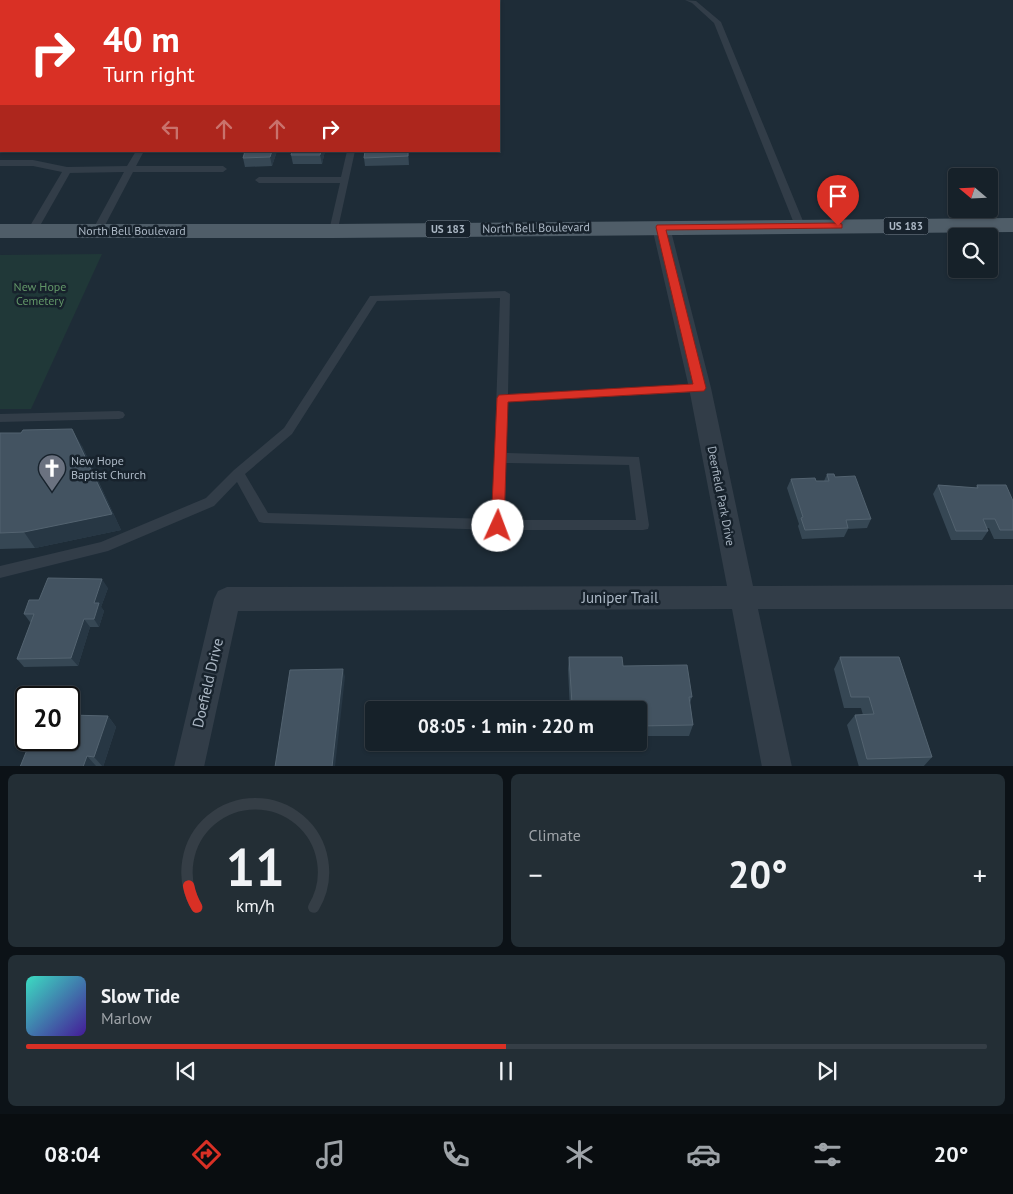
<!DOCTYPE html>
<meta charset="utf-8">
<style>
:root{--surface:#162129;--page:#232e35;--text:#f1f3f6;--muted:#9ea3a8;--line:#353e46;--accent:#d93025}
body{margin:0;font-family:"PT Sans",sans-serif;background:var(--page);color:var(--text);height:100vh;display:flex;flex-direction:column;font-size:19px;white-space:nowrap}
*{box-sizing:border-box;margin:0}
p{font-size:16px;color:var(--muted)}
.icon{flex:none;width:28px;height:28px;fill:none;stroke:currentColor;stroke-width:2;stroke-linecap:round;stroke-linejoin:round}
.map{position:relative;height:766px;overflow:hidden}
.drawer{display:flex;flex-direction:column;gap:8px;padding:8px;background:#0c1217;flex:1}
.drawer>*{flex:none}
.hud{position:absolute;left:0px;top:0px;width:500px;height:152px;box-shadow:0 1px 4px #0004,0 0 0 1px var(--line);background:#d93025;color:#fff;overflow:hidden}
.needle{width:32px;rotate:289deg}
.buttons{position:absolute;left:948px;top:168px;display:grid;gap:10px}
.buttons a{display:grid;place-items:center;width:50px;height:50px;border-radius:5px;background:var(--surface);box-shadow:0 1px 4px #0004,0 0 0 1px var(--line);font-size:25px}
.speed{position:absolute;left:15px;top:686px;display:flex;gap:10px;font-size:25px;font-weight:700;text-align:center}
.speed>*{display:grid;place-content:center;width:65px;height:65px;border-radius:50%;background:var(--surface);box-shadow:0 1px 4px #0004,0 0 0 1px var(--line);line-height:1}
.speed .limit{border:2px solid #111;border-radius:8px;background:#fff;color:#111}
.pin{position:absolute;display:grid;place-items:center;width:42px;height:42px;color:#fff;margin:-51px -21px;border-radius:50% 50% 50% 0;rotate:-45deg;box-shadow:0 0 5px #0007}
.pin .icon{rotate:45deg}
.me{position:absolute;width:55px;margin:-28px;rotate:2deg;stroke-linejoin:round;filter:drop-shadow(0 0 4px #0008)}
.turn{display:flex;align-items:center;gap:18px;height:105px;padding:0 20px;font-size:22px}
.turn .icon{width:65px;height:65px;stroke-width:2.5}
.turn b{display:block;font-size:35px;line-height:42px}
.lanes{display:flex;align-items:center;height:48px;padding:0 20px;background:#0003;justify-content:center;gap:25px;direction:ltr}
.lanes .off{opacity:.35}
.big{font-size:38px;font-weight:800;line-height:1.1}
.drawer .card{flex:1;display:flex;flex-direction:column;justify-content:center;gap:8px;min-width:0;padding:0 18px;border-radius:8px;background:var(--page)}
.drawer .dial{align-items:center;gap:0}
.dial svg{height:130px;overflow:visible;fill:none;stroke:var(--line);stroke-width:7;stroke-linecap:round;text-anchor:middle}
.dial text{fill:var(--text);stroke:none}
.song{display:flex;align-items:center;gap:15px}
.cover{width:60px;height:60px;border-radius:8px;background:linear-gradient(135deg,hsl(170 70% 55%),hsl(260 70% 35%))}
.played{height:5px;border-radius:2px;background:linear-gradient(90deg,var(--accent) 50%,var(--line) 50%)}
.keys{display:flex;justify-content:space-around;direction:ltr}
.heat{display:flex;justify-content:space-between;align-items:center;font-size:28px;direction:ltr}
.drawer .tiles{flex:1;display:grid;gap:8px;grid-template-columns:1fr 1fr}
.card:last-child{grid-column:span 2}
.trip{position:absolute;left:365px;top:701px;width:282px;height:50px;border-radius:5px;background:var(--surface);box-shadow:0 1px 4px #0004,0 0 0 1px var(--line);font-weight:800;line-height:50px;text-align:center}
.tab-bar{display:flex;height:80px;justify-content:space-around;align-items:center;background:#090d10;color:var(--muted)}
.tab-bar .icon{width:35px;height:35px}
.tab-bar .current{color:var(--accent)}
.tab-bar b{font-size:22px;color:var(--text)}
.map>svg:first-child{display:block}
.green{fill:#203838}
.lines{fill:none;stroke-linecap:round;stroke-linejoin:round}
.service{fill:#323d48;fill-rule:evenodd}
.minor{fill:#323d48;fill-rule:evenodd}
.secondary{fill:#3f4d5b;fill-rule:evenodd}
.primary{fill:#4f5d68;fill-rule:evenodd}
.wall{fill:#364754}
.shaded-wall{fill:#273744}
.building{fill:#435361;stroke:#536370}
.route{fill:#d93025;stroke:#8d1f18}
.labels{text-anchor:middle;stroke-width:5;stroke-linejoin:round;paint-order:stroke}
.shield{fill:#17222c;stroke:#7f8b97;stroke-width:1}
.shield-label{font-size:11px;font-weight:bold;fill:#acb8c5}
.street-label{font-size:12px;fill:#acb8c5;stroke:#17222c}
.park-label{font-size:12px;fill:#629668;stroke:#17222c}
.poi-label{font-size:12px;fill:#acb8c5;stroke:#17222c;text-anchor:start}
.near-street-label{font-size:15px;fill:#acb8c5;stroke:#17222c}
</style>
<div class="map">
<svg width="1013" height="767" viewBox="0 0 1013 767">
<rect width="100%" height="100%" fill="#1e2c37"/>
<polygon class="green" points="102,254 31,409 0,409 0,255"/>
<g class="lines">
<g class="service">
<polygon points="685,0 696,1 721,22 805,226 803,228 800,229 795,226 714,23 692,3"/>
<rect x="0" y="51" width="1" height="4"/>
<rect x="0" y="95" width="1" height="4"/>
<polygon points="136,151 144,151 136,166 223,166 227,169 223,172 133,172 102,231 97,234 92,231 124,172 70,173 37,231 32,234 27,231 62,172 33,166 0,166 0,160 33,160 67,167 127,166"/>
<polygon points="347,151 355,151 337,233 334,234 329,231 340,183 259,183 255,180 259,177 341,177"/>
<path d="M505,291L510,294L508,394L704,385L706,388L704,391L700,392L507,402L506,453L639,457L649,525L648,529L643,530H498L264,523L259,522L237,482L214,506L108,551L0,578V566L101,542L206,498L234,470L284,428L370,296ZM500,298L492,519L268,513L245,474L292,434L377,301ZM506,463L629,465L636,520H505Z"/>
<polygon points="119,411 123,412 125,415 123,418 119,419 0,422 0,414"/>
</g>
<polygon class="minor" points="661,222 667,223 670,227 711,388 753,586 1013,585 1013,609 758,609 792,767 762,767 732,609 238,611 204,767 174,767 214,599 218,591 227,587 727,586 689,388 652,227 655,223"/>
<polygon class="secondary" points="1,61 1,74 0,75 0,62"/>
<polygon class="primary" points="1013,218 1013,232 334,238 0,238 0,224 334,224"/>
</g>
<g class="wall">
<polygon points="167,151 231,151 168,152"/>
<polygon points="277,151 272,166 245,167 243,158"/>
<polygon points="325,151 322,164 293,164 291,155"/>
<polygon points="409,151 409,165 365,166 364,158"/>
<polygon points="0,433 82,446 121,530 35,548 0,549"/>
<polygon points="827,474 835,477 871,519 867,528 848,529 844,537 802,539 798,526 799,524 787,488 791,479 816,481 824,481"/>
<polygon points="938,485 976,488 977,485 1013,501 1013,539 994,539 989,528 987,528 988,531 982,540 951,540 933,494"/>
<polygon points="108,588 101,607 104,611 99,627 90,627 78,666 24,667 17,659 31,622 30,622 24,614 39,600"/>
<polygon points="569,657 623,666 692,697 690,703 693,725 689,736 639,736 639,710 570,710 568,669"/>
<polygon points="840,657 932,757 923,767 859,767 847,725 855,715 863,715 861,708 844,708 834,669"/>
<polygon points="108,716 116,727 103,767 20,767"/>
</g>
<g class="shaded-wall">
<polygon points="272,151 277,151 272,166 270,157"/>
<polygon points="321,151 325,151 322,164 320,155"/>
<polygon points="408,151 409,151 409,165 408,156"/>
<polygon points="72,429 82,446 121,530 35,548 24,532"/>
<polygon points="102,579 108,588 101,607 104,611 99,627 94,619 94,603"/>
<polygon points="84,619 90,627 78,666 71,658"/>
<polygon points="343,669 345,677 335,767 332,767"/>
<polygon points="108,716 116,727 103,767 94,757"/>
<polygon points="87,756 96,766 83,767"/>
</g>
<g class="building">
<polygon points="143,0 168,0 167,1 142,1"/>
<polygon points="201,0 210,0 209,1 201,1"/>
<polygon points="336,0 356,0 356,1 335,1"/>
<rect x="391" y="0" width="34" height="1"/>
<polygon points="245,151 272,151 270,157 243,158"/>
<polygon points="292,151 321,151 320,155 291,155"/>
<polygon points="365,151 408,151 408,156 364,158"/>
<polygon points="72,429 112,514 24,532 0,533 0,433 21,433 23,430"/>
<polygon points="827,474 834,474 835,477 855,476 871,519 846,520 848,528 805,530 801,518 803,517 791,479 815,478 816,481 829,481"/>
<polygon points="938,485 978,488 977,485 1006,485 1013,501 1013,530 1000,530 995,519 983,519 988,531 956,531"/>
<polygon points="48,578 102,579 94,603 99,603 94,619 84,619 71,658 17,659 34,614 24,614 29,600 39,600"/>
<polygon points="569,657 622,657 623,666 687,665 692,697 689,697 693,725 639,726 639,710 575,710 575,704 572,704"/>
<polygon points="840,657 899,657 932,757 867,759 855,715 874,714 869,697 851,697"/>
<polygon points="343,669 332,767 275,767 290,670"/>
<polygon points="69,715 108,716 94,757 87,756 83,767 20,767 31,740 69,740"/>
</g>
<polygon class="route" points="838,223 842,224 842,228 666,230 706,388 704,391 508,402 504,526 502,529 498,531 493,529 491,526 497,398 499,395 693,384 656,227 657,225"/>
<defs>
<g id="church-pin" transform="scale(1.4375)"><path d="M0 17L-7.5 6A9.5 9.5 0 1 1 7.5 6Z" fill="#6b7280" stroke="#17222c"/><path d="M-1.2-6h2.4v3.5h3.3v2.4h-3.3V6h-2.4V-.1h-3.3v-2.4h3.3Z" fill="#fff"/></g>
</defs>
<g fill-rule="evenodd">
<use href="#church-pin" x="52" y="468"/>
</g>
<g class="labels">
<g class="shield">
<rect x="883.5" y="217.5" width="45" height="17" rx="4"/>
<rect x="425.5" y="220.5" width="45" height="17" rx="4"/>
</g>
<g class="shield-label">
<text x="906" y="230">US 183</text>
<text x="448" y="233">US 183</text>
</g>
<g class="street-label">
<text transform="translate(536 228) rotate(-1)" y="4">North Bell Boulevard</text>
<text x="132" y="235">North Bell Boulevard</text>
<text transform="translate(721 496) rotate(79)" y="4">Deerfield Park Drive</text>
</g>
<g class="park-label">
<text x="40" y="291">New Hope<tspan x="40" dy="14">Cemetery</tspan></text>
</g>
<g class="poi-label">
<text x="71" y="465">New Hope<tspan x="71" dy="14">Baptist Church</tspan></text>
</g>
<g class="near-street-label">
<text x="620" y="603">Juniper Trail</text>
<text transform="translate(208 683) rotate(-77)" y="5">Doefield Drive</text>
</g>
</g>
</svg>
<div class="buttons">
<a><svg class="needle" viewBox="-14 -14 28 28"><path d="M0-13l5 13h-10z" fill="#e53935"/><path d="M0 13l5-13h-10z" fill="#9ea3a8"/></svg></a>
<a><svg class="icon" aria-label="search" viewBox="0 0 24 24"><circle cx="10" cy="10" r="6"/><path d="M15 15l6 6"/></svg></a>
</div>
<div class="speed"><div class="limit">20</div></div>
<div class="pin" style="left:838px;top:226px;background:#d93025"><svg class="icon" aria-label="arrive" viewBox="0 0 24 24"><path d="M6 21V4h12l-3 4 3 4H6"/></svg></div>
<svg class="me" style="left:498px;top:526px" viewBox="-20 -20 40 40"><circle r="19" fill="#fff"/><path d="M0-13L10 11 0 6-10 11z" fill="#d93025"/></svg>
<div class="trip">08:05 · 1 min · 220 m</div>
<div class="hud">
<div class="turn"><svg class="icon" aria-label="right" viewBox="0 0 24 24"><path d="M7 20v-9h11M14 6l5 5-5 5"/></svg><div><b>40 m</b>Turn right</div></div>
<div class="lanes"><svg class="icon off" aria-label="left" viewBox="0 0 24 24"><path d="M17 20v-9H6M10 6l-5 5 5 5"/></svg><svg class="icon off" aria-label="ahead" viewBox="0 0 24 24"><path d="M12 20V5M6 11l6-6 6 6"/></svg><svg class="icon off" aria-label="ahead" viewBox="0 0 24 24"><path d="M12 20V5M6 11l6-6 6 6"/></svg><svg class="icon" aria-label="right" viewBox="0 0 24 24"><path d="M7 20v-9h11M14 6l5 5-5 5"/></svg></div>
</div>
</div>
<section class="drawer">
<div class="tiles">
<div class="card dial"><svg viewBox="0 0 100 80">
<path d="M14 69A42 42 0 1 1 86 69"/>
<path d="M14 69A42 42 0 0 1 9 56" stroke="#d93025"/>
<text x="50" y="56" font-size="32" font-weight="700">11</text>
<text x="50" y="72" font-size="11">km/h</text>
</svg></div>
<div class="card"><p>Climate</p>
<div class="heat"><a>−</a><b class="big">20°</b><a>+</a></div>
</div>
<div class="card">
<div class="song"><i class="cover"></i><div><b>Slow Tide</b><p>Marlow</p></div></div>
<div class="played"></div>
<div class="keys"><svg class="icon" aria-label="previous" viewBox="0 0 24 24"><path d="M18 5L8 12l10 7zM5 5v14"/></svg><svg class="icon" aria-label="pause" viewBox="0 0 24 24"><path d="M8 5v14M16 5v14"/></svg><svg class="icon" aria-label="next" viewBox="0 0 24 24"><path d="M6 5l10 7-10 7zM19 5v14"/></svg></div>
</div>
</div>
</section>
<nav class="tab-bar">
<b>08:04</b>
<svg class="icon current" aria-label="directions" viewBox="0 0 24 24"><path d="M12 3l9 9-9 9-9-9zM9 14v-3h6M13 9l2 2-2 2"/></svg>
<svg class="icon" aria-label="music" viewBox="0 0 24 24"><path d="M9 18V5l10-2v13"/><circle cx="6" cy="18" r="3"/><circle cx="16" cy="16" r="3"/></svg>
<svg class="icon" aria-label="phone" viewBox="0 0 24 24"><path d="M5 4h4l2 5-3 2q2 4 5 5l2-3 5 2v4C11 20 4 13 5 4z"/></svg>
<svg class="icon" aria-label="climate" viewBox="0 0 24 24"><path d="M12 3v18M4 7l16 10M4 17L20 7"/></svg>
<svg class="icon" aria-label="car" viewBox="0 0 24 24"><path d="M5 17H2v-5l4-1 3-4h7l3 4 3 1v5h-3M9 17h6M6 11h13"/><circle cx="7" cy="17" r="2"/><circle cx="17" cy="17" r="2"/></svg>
<svg class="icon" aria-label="filters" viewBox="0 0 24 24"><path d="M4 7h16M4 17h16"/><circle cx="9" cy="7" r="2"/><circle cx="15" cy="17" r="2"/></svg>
<b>20°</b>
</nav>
